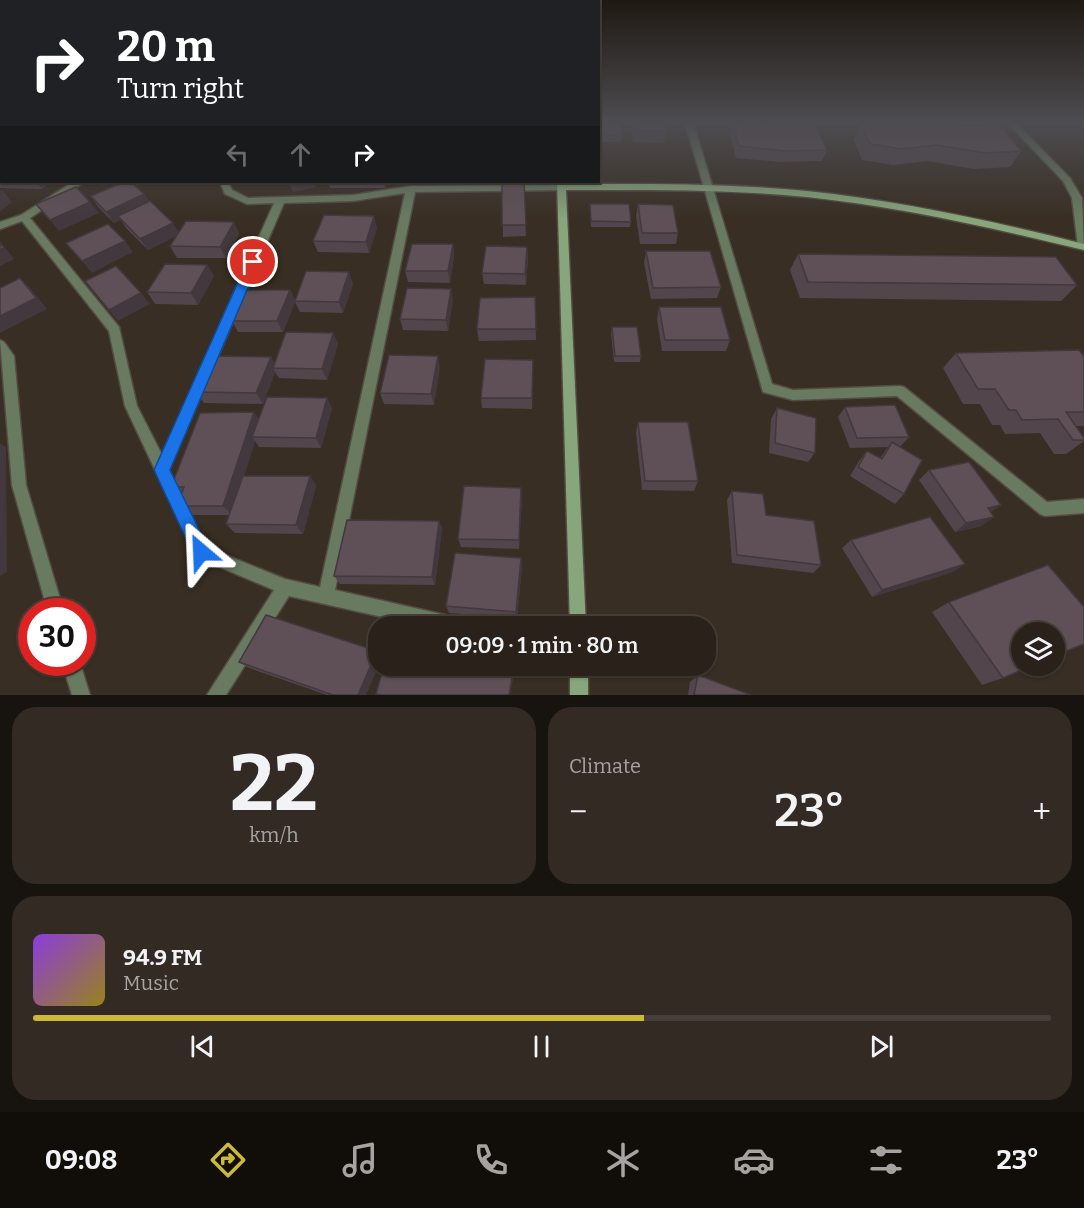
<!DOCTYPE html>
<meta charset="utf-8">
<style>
:root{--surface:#2a221a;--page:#322a23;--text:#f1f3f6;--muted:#a5a4a2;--line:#463f39;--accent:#cdb938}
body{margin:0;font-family:Bitter,serif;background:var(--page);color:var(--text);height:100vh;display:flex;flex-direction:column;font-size:22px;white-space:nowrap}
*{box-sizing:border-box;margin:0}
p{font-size:20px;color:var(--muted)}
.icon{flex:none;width:33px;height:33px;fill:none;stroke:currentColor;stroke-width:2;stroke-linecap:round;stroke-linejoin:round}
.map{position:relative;height:695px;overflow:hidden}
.drawer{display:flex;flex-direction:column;gap:12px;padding:12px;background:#17130e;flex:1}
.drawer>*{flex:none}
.top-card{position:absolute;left:0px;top:0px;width:600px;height:183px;box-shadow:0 2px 4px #0004,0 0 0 2px var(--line);background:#202124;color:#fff;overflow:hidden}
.tools{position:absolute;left:1011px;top:622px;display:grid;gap:12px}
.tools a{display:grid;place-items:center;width:54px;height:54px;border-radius:50%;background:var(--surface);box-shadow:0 2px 4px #0004,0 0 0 2px var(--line);font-size:30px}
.speed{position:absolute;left:18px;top:598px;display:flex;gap:12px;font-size:30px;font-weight:700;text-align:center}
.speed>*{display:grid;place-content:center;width:78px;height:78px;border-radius:50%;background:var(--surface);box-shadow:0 2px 4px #0004,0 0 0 2px var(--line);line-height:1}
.speed .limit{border:9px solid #d22;background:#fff;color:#111}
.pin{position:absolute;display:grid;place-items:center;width:51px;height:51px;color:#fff;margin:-26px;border:3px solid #fff;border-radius:50%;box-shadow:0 2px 6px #0007}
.me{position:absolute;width:66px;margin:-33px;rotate:334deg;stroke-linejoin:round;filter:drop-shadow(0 0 4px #0008)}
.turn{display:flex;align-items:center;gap:21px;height:126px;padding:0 18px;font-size:27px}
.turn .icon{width:78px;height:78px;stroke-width:2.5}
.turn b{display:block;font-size:42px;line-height:51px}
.lanes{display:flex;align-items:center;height:57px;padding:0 18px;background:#0003;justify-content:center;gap:30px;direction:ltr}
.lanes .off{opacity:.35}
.big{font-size:45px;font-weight:600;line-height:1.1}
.drawer .widget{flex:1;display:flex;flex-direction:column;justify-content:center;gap:9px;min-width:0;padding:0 21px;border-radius:24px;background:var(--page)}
.drawer .dial{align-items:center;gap:0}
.dial b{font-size:78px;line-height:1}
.song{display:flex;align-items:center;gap:18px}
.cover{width:72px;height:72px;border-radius:9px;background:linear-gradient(135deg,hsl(270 70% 55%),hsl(50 70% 35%))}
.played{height:6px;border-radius:3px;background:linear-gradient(90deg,var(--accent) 60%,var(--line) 60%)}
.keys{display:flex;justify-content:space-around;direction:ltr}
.heat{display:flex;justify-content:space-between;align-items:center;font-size:33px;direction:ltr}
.drawer .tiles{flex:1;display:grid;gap:12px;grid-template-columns:1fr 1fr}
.widget:last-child{grid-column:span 2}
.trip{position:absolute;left:368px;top:616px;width:348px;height:60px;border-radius:24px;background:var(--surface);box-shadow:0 2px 4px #0004,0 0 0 2px var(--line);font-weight:600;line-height:60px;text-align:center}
.tab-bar{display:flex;height:96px;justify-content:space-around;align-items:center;background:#110e0a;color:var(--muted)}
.tab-bar .icon{width:42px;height:42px}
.tab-bar .active{color:var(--accent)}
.tab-bar b{font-size:27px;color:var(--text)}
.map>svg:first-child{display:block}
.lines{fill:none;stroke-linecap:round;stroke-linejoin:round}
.street-casing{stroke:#554c41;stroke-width:3}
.secondary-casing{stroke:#554c41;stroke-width:3}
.street{fill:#687b61;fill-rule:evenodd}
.secondary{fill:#87a67c;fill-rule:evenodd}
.wall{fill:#52454b}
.shaded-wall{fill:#42383d}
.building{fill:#5f5057;stroke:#42383d;stroke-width:1.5}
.route{fill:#1a73e8;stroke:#114b97;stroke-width:1.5}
</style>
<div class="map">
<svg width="1084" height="695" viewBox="0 0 1084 695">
<rect width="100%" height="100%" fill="#382e23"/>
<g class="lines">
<g class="street-casing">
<g id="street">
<polygon points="685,122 693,122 772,384 793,390 900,386 904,387 1047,502 1084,499 1084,513 1045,516 1040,514 897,396 793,400 763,392"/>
<polygon points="1007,122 1015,122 1070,178 1082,198 1084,250 1078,247 1072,198 1063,181"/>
<path d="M73,182H84L30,218L119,327L137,406L162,455L274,203L247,204L225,194L220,182H228L232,190L248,198L353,195L411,186L564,185V189L561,190L415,192L335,590L463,619L469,621L471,627H427L289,596L226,695H207L274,590L196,557L125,406L109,331L22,221L0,229V222L21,215ZM405,193L320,587L285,579L206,547L169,470L284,203L353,201Z"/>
<polygon points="0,340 4,342 14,356 26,485 64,612 48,612 12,485"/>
<polygon points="62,663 80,663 90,695 72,695"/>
</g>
</g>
<g class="secondary-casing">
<g id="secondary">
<path d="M557,182H565L566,184C646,184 727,183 807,191C901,201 993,221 1084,244V250C993,228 901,207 807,197C727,189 646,190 566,190L586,627H570Z"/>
<rect x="570" y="666" width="18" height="29"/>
</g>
</g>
<use href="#street" class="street"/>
<use href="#secondary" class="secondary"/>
</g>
<g class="wall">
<rect x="0" y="122" width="2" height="21"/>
<polygon points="598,122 622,136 621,142 598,142"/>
<polygon points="630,122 664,122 666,131 664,143 633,142"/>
<polygon points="733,123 827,150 822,161 780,162 736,158 730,134"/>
<polygon points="861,124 1021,151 1010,167 974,169 928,161 893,165 862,160 854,140"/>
<polygon points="2,165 2,182 50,182 42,189 0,188 0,166"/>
<polygon points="109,182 146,182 136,186 144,194 149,202 179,232 239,233 226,258 177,258 170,246 176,236 148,250 126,228 121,220 114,223 99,208 91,196 114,186"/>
<polygon points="328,182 387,182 385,188 330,188"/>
<polygon points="447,182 524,182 526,236 503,237 502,183 448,183"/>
<polygon points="590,204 631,222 630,227 591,227"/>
<polygon points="638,204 678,233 676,244 640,244 636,216"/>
<polygon points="377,228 369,253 318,252 313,241"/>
<polygon points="453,244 454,256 450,283 408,282 405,271"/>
<polygon points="527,247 528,258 526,285 484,284 482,273"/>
<polygon points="646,251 721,287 717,298 651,299 644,263"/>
<polygon points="798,254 1077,285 1061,301 800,298 790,270"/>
<polygon points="207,265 214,276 198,305 155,304 147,292"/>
<polygon points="353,284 343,313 300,312 295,302 283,332 238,332 232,321 290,290 295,300"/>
<polygon points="535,297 536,340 479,341 477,329"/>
<polygon points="453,300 448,331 403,330 400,319"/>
<polygon points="659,307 730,340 726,351 662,351 657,319"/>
<polygon points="612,327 641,356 640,362 614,362 611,333"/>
<polygon points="333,333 338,344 327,380 279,378 275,372 263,404 204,403 196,392 274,363"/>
<polygon points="956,353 1084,356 1084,426 1076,426 1084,438 1084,441 1066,454 1054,454 1040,433 1005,434 1000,425 992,425 980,404 963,404 943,368"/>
<polygon points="533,360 532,409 482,408 481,398"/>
<polygon points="440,367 434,405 384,404 380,393"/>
<polygon points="845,407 909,437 900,447 904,494 895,504 850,476 859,461 867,451 880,458 888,447 850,448 838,417"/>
<polygon points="332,408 321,448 259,447 255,441 244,476 310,476 316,486 303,534 235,533 226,524 229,515 187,515 177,506 181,496 171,487 259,418"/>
<polygon points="777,408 815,453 808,462 769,453 771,419"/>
<polygon points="638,422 698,481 694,491 642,490 636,432"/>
<polygon points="929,470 1001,505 991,512 982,526 955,532 919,480"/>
<polygon points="521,488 522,497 519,549 461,547 458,539"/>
<polygon points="732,491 766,515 821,565 813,573 732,563 727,500"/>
<polygon points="439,521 442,529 435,585 340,584 334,576"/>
<polygon points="851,540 953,572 872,597 842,548"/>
<polygon points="521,558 522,566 517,618 449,613 446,606"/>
<polygon points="949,602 1003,678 982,685 932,612"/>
<polygon points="377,651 378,653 378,666 366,695 327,695 249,668 239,662"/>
<polygon points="698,675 751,695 688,695 690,682"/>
</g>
<g class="shaded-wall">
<polygon points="36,182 50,182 42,189"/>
<polygon points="113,182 146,182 121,193"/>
<polygon points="281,182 315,182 316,187 293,192 289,183 282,184"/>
<polygon points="383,182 387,182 385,188"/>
<polygon points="2,190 12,202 0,212 0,192"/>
<polygon points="144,194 152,206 118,216 121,220 114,223 106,212"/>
<polygon points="90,202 99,213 59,231 50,220"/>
<polygon points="374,216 377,228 369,253 366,242"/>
<polygon points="234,222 239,233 226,258 220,247"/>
<polygon points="173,223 180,234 148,250 140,239"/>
<polygon points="0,241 14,259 0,266"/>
<polygon points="125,241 133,252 92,273 82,261"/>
<polygon points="453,244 454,256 450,283 448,271"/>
<polygon points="527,247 528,258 526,285 525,274"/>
<polygon points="207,265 214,276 198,305 191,293"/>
<polygon points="349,272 353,284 343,313 339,302"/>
<polygon points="20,278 31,289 47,309 0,333 0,316"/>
<polygon points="451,289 453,300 448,331 446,320"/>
<polygon points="290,290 295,301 295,302 283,332 277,321"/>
<polygon points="141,293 150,304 118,321 109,310"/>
<polygon points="333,333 338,344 327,380 322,369"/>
<polygon points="438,356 440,367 434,405 431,394"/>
<polygon points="271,357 277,367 273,368 275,372 263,404 256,393"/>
<polygon points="327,398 332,408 321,448 316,438"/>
<polygon points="254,412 261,422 252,437 255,441 232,515 223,506"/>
<polygon points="0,443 6,447 7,572 0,576"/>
<polygon points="310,476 316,486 303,534 296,525"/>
<polygon points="521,488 522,497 519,549 519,540"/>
<polygon points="1001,505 988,514 988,508"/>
<polygon points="994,517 982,526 955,532 966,523"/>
<polygon points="439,521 442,529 435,585 432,577"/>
<polygon points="521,558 522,566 517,618 516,612"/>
<polygon points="965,564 953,572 872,597 882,590"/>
<polygon points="377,651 378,653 378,666 366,695 358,695"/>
<polygon points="514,666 515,669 510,695 509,695"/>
</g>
<g class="building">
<polygon points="0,122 2,122 2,133 0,132"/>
<polygon points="598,122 619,122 622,136 598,136"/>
<polygon points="633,122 664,122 666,131 634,131"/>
<polygon points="733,123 816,126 827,150 784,151 739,146"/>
<polygon points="861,124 1002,127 1021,151 985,153 937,145 902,149 870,144"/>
<polygon points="2,165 2,177 0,177 0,166"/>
<polygon points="124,182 131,182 144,194 106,212 91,196"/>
<polygon points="502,182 524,182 526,225 502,225"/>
<polygon points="76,187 90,202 50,220 36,204"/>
<polygon points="150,201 173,223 140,239 118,216"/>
<polygon points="590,204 629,204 631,222 591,221"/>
<polygon points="638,204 673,205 678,233 642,233"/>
<polygon points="324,215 374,216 366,242 313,241"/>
<polygon points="186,221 234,222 220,247 170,246"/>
<polygon points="108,224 125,241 82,261 66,243"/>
<polygon points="0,243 4,248 0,250"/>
<polygon points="412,244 453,244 448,271 405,271"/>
<polygon points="486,246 527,247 525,274 482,273"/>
<polygon points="646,251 710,251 721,287 653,288"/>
<polygon points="798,254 1056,257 1077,285 808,282"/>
<polygon points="165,264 207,265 191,293 147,292"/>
<polygon points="116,266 141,293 109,310 85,281"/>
<polygon points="306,271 349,272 339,302 295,301"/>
<polygon points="20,278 36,298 0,316 0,288"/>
<polygon points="407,288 451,289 446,320 400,319"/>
<polygon points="246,290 290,290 277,321 232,321"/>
<polygon points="535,297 536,329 477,329 480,298"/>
<polygon points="659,307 721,307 730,340 665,340"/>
<polygon points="612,327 637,327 641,356 615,356"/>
<polygon points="286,332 333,333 322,369 273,368"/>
<polygon points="1079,350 1084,356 1084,412 1066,412 1084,438 1084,440 1073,440 1058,419 1022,420 1016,410 1009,410 995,389 978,389 956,353"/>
<polygon points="389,355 438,356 431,394 380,393"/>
<polygon points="213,356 271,357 256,393 196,392"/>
<polygon points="485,359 533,360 532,398 481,398"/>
<polygon points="267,397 327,398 316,438 252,437"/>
<polygon points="895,405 909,437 857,438 845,407"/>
<polygon points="777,408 816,418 815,453 775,443"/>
<polygon points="254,412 223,506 177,506 184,487 171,487 200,413"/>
<polygon points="638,422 688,422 698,481 645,481"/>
<polygon points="892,442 922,460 904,494 858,467 867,451 882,459"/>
<polygon points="969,462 1001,505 988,508 994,517 966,523 929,470"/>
<polygon points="243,476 310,476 296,525 226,524"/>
<polygon points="464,486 521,488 519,540 458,539"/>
<polygon points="732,491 763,494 766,515 814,521 821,565 737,555"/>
<polygon points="930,517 965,564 882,590 851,540"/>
<polygon points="347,520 439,521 432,577 334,576"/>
<polygon points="455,553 521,558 516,612 446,606"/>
<polygon points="1048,565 1084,607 1084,644 1054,656 1054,633 1022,633 1022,666 1031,666 1003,678 949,602"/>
<polygon points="266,615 377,651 358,695 333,695 239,662"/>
<polygon points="384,666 514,666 509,695 381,695 376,694"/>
<polygon points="698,675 751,695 694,695"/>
</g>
<linearGradient id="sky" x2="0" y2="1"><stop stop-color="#1f1913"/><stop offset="0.56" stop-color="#4d4c50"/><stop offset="1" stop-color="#4d4c50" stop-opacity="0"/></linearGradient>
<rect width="1084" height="219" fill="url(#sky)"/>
<polygon class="route" points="253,258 259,262 170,470 210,552 208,558 201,561 195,558 154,470 247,262"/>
</svg>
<div class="tools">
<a><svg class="icon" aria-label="layers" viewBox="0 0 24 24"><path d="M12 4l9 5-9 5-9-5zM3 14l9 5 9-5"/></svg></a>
</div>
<div class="speed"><div class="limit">30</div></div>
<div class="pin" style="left:253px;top:262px;background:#d93025"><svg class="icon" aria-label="arrive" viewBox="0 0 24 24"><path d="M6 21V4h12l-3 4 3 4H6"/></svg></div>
<svg class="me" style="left:201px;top:552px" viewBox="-20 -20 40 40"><path d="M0-17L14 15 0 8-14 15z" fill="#1a73e8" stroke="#fff" stroke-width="4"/></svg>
<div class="trip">09:09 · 1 min · 80 m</div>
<div class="top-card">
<div class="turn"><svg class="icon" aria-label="right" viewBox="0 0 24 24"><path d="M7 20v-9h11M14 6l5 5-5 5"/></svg><div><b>20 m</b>Turn right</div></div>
<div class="lanes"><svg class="icon off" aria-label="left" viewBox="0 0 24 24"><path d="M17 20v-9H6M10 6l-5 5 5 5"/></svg><svg class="icon off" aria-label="ahead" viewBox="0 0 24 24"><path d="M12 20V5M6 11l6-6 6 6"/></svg><svg class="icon" aria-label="right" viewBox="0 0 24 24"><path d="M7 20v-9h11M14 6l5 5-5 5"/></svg></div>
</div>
</div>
<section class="drawer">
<div class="tiles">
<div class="widget dial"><b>22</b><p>km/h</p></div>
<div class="widget"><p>Climate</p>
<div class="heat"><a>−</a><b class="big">23°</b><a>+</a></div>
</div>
<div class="widget">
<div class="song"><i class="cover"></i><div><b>94.9 FM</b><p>Music</p></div></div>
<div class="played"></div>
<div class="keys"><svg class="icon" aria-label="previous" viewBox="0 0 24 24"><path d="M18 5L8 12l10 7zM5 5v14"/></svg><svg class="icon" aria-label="pause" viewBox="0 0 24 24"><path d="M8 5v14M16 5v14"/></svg><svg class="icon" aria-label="next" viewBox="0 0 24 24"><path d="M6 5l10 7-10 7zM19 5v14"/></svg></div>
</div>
</div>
</section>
<nav class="tab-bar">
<b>09:08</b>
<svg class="icon active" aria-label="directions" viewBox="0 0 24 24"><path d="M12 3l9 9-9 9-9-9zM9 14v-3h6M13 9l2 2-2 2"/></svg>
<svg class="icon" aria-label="music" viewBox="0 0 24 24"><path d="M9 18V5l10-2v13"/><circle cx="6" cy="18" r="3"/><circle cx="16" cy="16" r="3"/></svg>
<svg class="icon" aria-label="phone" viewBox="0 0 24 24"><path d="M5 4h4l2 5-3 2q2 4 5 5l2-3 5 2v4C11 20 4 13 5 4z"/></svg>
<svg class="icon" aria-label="climate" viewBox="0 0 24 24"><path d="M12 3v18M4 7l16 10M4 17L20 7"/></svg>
<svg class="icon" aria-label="car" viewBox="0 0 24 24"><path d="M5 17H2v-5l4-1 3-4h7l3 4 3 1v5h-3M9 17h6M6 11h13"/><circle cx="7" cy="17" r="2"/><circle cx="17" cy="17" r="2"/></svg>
<svg class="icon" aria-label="filters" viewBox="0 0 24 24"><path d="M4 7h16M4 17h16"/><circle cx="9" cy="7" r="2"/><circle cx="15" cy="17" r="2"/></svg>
<b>23°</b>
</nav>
